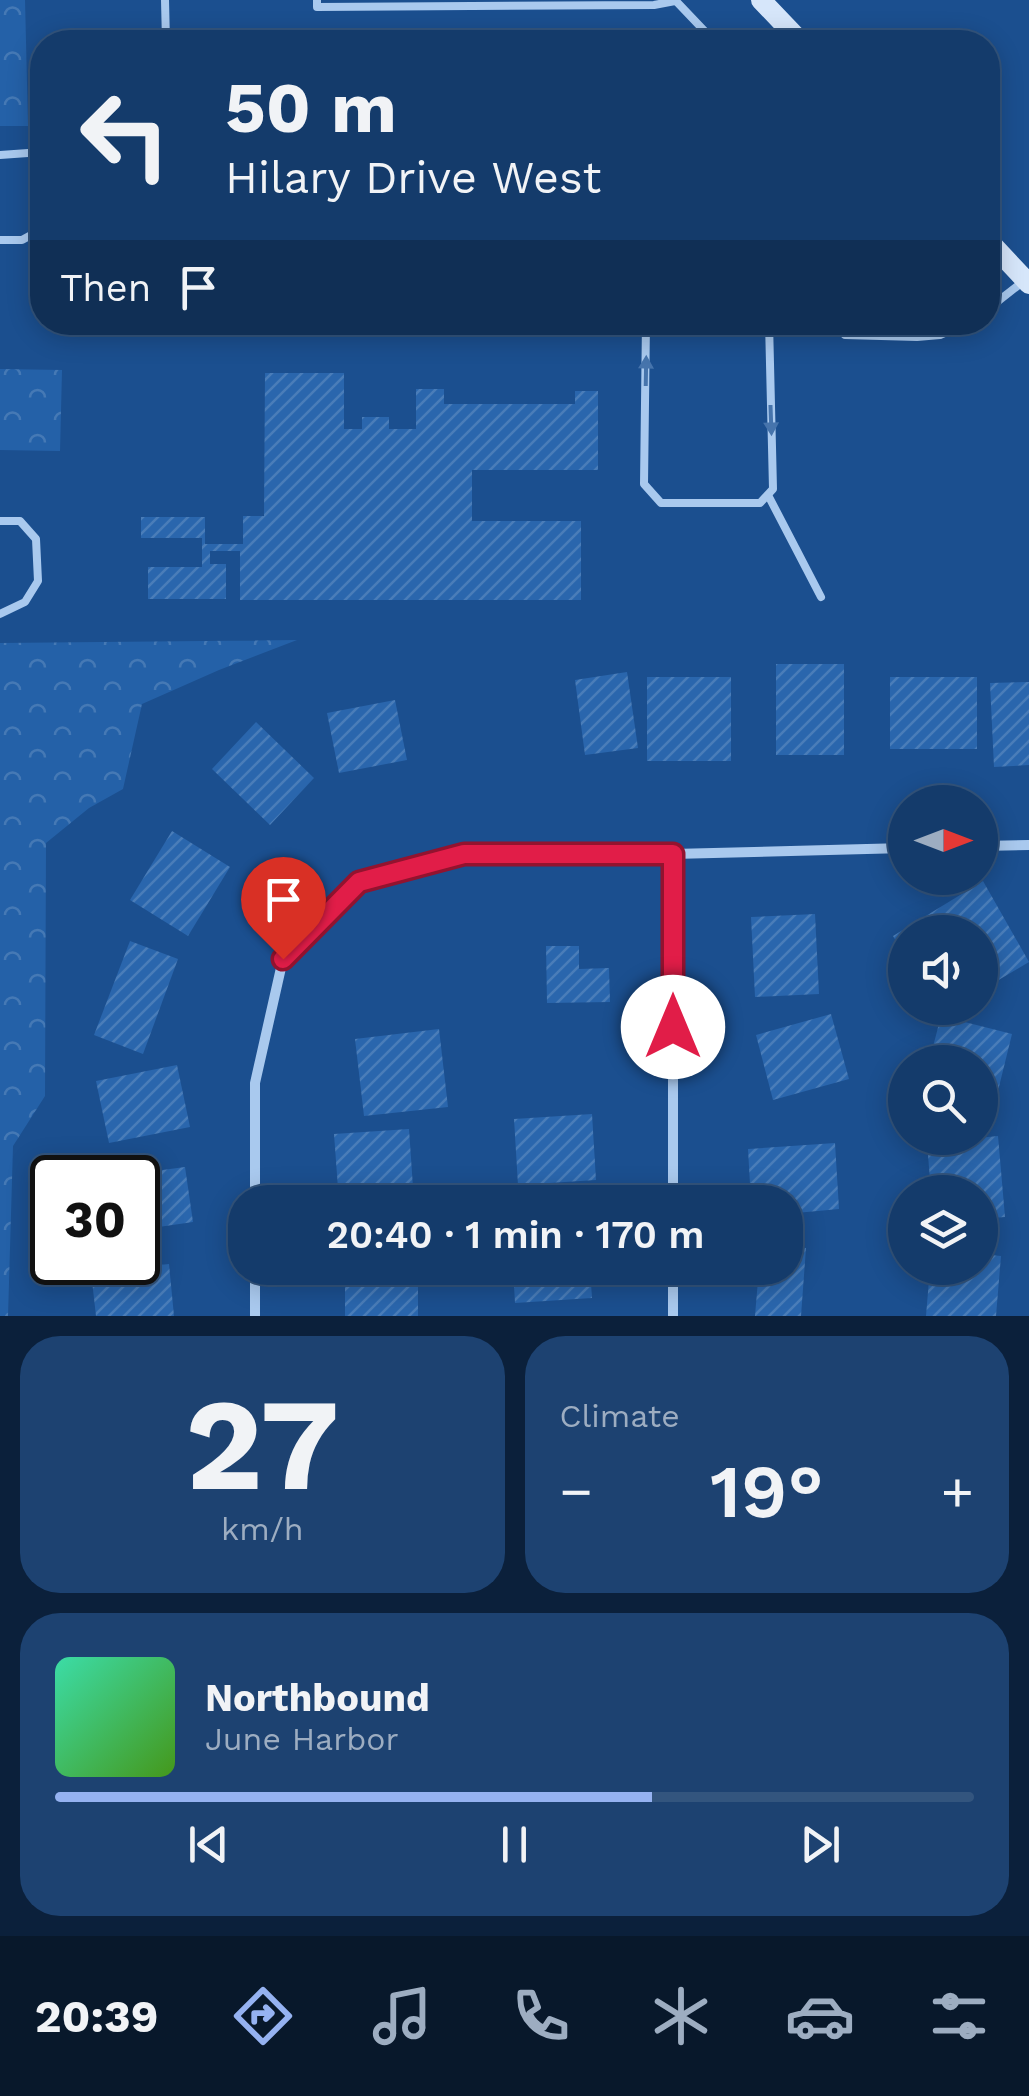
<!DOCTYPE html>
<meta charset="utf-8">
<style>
:root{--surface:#143b6b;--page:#1d4271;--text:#f1f3f6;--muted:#9dadc1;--line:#33557e;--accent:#95b2f1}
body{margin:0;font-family:"Work Sans",sans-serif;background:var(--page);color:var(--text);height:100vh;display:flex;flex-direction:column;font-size:38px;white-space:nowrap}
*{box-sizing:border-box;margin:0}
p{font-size:32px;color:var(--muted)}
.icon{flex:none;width:55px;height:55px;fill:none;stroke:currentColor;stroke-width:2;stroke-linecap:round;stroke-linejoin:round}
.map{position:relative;height:1316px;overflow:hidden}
.panel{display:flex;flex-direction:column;gap:20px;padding:20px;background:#0b203b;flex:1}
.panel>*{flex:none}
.banner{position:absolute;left:30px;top:30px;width:970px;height:305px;border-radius:40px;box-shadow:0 5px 25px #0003,0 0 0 2px var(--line);background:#143b6b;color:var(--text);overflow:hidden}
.needle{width:65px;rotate:90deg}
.controls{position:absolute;left:888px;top:785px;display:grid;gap:20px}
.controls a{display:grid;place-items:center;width:110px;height:110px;border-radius:50%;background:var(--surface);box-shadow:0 5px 25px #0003,0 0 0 2px var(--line);font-size:50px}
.speed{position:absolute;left:30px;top:1155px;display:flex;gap:20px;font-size:50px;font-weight:700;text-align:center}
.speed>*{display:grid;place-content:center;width:130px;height:130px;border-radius:50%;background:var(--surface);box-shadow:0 5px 25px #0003,0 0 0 2px var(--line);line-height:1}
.speed .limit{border:5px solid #111;border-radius:15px;background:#fff;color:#111}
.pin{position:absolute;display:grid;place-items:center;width:85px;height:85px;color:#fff;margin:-102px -42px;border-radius:50% 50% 50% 0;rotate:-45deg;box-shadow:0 0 10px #0007}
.pin .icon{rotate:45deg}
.me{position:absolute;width:110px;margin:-55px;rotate:0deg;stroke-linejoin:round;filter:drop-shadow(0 0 8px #0008)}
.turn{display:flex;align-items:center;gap:35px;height:210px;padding:0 30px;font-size:45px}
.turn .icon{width:130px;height:130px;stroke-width:2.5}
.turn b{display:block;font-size:70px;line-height:85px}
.then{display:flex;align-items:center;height:95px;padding:0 30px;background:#0003;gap:20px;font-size:38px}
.big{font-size:75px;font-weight:600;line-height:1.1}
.panel .tile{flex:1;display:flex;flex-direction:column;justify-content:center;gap:15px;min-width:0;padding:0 35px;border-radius:40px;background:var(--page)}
.panel .dial{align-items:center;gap:0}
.dial b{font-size:130px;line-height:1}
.song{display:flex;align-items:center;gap:30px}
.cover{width:120px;height:120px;border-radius:15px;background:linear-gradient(135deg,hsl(160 70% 55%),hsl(100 70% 35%))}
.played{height:10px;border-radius:5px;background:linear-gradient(90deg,var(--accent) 65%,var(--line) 65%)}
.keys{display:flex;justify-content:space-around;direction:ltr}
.heat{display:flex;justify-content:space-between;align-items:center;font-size:55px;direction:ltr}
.panel .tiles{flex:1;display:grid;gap:20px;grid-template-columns:1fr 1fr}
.tile:last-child{grid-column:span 2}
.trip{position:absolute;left:228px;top:1185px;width:575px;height:100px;border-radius:40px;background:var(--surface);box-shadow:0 5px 25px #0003,0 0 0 2px var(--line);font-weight:600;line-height:100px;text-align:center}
.menu{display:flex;height:160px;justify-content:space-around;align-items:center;background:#08182b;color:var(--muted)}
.menu .icon{width:70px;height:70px}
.menu .selected{color:var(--accent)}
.menu b{font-size:45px;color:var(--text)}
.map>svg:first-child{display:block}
.forest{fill:url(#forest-crowns)}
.building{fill:url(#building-hatch)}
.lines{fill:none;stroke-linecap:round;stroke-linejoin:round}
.lane{stroke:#a9c9ee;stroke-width:8}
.street{stroke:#a9c9ee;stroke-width:10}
.secondary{stroke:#d6e6fa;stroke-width:20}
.oneway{fill:#4674ac}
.route-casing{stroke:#92132f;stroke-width:25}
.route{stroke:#e11d48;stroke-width:18}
</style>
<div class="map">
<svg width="1029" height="1316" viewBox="0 0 1029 1316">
<defs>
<pattern id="forest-crowns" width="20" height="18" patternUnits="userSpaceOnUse" patternTransform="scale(2.5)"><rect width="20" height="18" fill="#2461a8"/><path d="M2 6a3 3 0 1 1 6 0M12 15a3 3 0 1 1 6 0" fill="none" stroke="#4579b5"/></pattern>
<pattern id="building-hatch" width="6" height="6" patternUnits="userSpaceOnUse" patternTransform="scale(2.5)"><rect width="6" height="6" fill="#2a66ad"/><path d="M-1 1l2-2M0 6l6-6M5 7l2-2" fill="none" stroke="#4a7db9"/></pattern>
</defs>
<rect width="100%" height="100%" fill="#1b4f8f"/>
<g class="forest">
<polygon points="0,0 25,0 28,126 0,126"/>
<polygon points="0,369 62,370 60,451 0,450"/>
<polygon points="297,640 219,670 142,704 123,789 89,808 46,843 45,1096 13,1146 8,1316 0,1316 0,643"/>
</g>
<g class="building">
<polygon points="265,373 344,373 344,429 362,429 362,417 389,417 389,429 416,429 416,389 444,389 444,404 575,404 575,391 598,391 598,470 472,470 472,521 581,521 581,600 240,600 240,551 210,551 210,564 226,564 226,599 148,599 148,567 202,567 202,538 141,538 141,517 205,517 205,544 243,544 243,516 264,516"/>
<rect x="776" y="664" width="68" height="91"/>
<polygon points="627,672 638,748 585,755 575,680"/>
<rect x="647" y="677" width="84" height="84"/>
<rect x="890" y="677" width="87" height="72"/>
<polygon points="1029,682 1029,765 994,767 990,683"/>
<polygon points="395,700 407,760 339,773 327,713"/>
<polygon points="256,722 314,778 270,825 212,769"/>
<polygon points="172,831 230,867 188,936 130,900"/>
<polygon points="983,881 1029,962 980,991 980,932 905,932 905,957 893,936"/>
<polygon points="815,914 819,994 755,997 751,917"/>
<polygon points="130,941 178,959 143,1054 94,1035"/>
<polygon points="546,946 579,946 579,969 609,968 610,1002 547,1003"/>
<polygon points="831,1014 849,1079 773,1100 756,1035"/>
<polygon points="941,1016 1012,1034 994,1107 980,1103 980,1062 929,1062"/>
<polygon points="439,1029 448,1107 364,1116 355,1039"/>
<polygon points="177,1065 190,1127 109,1143 96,1081"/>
<polygon points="592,1114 596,1180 518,1185 514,1119"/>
<polygon points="409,1129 414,1202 339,1202 334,1134"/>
<polygon points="998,1136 1005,1217 980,1219 980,1192 931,1192 927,1143"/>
<polygon points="835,1143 839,1209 785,1214 785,1202 751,1202 748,1149"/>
<polygon points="185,1167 193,1222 138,1230 138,1178 125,1175"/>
<polygon points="785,1246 806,1248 801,1316 755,1316 759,1268 785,1268"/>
<polygon points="980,1254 1001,1256 996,1316 926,1316 930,1268 980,1268"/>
<polygon points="169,1264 174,1316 96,1316 91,1272"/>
<rect x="345" y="1268" width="73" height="48"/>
<polygon points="513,1268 590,1268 592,1298 515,1303"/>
</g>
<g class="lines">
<g class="lane">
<polyline points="165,0 166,42"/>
<polyline points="317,0 317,7 654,5 675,1"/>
<polyline points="675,0 715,42"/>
<polyline points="0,155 42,152"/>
<polyline points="0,240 22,240 42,229"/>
<polyline points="988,309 1025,280"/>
<polyline points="646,322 644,484 661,503 760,503 773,489 769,322"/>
<polyline points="831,322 845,335 917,337 940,335 969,322"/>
<polyline points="768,495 821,597"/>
<polyline points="0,521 20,521 36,539 38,581 25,602 0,614"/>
</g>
<g class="street">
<polyline points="980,846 1029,845"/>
<polyline points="673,854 673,1202"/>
<polyline points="255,1202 255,1083 283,959 359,882 464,854 673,854 905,848"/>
<polyline points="255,1268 255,1316"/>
<polyline points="673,1268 673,1316"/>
</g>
<g class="secondary">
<polyline points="761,0 801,42"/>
<polyline points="988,240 1029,284"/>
</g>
</g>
<defs><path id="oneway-solid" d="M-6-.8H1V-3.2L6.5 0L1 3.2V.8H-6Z" transform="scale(2.5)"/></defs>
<g class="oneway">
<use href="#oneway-solid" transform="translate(646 371) rotate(-89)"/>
<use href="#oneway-solid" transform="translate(771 420) rotate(88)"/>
</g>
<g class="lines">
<g class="route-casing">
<polyline id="route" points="283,959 359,882 464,854 673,854 673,1027"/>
</g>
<use href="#route" class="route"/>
</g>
</svg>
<div class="controls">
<a><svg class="needle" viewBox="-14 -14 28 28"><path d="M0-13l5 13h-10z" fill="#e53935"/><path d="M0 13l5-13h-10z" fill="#9dadc1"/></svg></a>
<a><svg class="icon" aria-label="sound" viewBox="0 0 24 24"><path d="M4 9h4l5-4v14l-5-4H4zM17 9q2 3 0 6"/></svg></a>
<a><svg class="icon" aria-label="search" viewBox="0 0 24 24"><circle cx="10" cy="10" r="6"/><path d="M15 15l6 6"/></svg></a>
<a><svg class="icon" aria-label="layers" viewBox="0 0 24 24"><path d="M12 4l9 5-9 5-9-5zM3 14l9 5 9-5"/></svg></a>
</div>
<div class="speed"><div class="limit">30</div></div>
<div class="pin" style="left:283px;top:959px;background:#d93025"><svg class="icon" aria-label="arrive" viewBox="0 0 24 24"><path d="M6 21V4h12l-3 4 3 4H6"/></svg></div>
<svg class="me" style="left:673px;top:1027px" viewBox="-20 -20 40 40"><circle r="19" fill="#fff"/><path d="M0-13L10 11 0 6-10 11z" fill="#e11d48"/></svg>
<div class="trip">20:40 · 1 min · 170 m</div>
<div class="banner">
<div class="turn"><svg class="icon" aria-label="left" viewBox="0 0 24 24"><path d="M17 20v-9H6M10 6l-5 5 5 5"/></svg><div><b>50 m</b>Hilary Drive West</div></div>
<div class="then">Then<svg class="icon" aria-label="arrive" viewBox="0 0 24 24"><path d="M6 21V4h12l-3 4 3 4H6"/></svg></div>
</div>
</div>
<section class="panel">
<div class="tiles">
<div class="tile dial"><b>27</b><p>km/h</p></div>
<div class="tile"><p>Climate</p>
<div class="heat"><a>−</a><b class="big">19°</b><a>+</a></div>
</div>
<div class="tile">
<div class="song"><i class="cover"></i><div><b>Northbound</b><p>June Harbor</p></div></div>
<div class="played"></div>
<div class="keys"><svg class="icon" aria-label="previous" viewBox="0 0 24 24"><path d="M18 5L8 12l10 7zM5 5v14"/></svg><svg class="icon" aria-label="pause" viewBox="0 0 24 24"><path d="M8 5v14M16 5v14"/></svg><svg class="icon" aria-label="next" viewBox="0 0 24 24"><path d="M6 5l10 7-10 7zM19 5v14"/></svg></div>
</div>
</div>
</section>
<nav class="menu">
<b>20:39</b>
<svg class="icon selected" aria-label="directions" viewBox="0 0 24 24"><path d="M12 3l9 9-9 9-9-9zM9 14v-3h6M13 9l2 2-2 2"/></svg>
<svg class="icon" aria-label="music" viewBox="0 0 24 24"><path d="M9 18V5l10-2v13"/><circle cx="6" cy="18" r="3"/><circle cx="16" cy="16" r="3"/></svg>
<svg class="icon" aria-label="phone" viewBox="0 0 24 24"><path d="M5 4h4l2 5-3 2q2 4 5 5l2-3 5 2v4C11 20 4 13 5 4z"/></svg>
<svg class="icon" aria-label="climate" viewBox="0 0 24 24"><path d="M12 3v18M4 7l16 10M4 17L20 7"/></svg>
<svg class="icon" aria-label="car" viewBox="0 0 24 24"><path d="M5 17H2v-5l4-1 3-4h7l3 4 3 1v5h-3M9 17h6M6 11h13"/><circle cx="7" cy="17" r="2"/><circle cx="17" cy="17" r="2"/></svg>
<svg class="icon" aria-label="filters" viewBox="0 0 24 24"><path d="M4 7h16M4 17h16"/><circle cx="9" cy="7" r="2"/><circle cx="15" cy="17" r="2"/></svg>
</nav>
